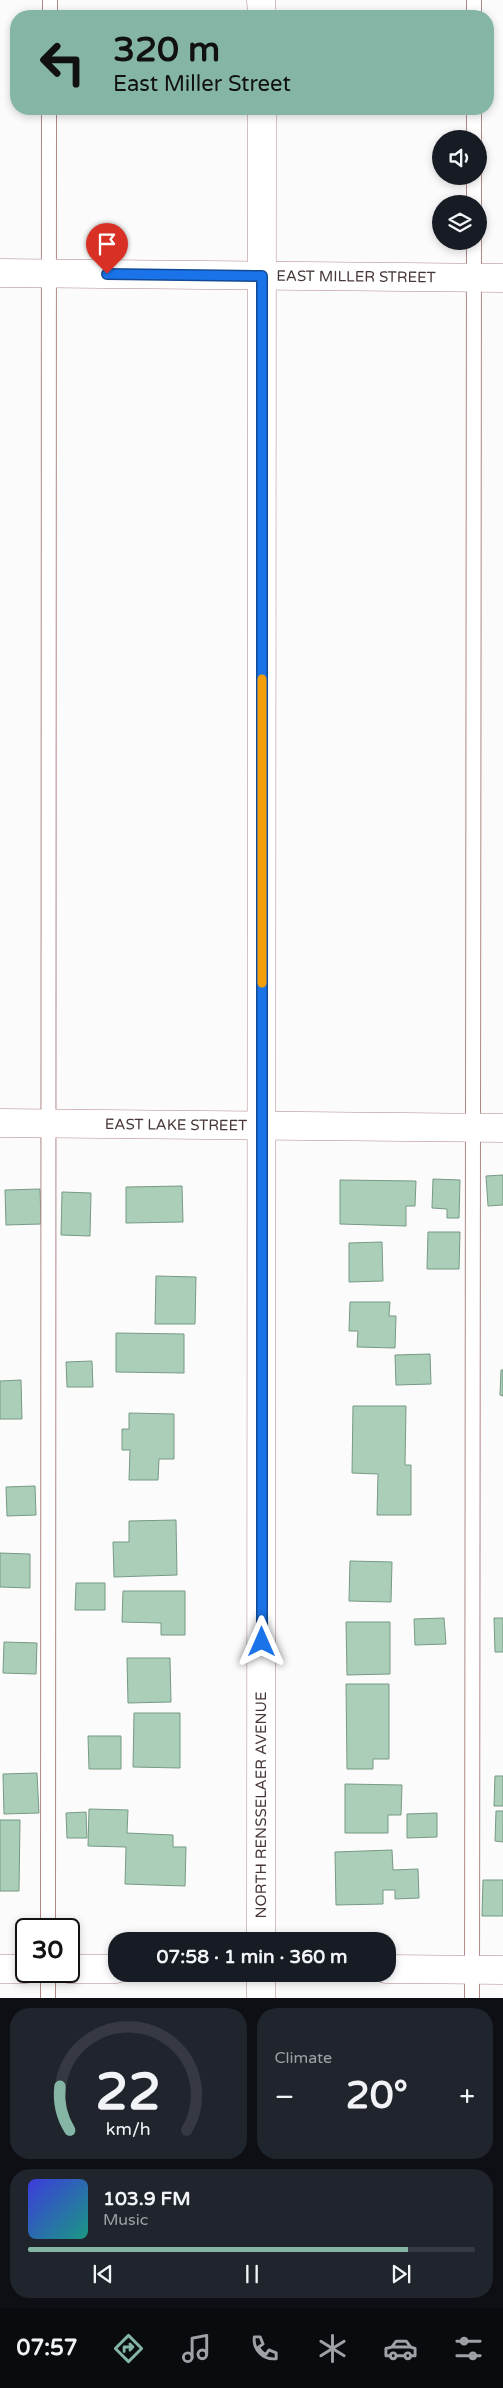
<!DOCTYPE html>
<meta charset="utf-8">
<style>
:root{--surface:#171b24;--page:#20242c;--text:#f1f3f6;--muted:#9ea1a6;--line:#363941;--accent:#85b6a5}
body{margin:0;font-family:"Varela Round",sans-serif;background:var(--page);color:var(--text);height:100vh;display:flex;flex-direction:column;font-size:19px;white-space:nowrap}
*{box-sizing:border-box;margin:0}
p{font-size:16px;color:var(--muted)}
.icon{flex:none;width:28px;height:28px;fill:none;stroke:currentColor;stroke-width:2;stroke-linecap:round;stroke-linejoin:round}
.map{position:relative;height:1998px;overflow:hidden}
.details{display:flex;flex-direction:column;gap:10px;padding:10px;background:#0d0f14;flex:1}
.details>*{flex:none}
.hud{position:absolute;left:10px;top:10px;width:484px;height:105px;border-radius:20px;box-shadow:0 2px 8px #0003;background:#85b6a5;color:#111;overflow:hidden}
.buttons{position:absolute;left:432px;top:130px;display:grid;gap:10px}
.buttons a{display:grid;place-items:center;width:55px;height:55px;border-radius:50%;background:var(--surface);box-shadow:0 2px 8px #0003;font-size:25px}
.speed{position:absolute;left:15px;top:1918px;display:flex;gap:10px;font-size:25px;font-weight:700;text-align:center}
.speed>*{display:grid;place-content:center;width:65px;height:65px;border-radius:50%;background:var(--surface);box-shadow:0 2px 8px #0003;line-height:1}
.speed .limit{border:2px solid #111;border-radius:8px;background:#fff;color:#111}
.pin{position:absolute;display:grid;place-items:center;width:42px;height:42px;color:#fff;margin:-51px -21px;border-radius:50% 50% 50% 0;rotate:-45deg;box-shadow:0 0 5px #0007}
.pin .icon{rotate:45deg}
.me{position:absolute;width:55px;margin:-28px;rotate:0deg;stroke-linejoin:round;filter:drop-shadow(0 0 4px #0008)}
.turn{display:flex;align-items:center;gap:18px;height:105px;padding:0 20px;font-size:22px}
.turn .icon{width:65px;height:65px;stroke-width:2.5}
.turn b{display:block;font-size:35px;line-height:42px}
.big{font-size:38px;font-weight:700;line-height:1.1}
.details .card{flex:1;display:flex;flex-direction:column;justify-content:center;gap:8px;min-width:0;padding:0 18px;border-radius:20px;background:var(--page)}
.details .dial{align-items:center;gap:0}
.dial svg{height:130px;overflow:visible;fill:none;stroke:var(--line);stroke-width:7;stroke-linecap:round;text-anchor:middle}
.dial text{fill:var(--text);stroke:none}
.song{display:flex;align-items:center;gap:15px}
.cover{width:60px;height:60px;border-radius:8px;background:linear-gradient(135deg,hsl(240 70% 55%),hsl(170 70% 35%))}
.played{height:5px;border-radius:2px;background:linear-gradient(90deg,var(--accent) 85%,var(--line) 85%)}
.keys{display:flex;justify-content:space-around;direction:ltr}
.heat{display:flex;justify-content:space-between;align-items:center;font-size:28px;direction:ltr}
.details .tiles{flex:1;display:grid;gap:10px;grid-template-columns:1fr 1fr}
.card:last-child{grid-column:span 2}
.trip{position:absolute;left:108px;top:1932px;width:288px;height:50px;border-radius:20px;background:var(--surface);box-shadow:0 2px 8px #0003;font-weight:700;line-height:50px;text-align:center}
.menu{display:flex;height:80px;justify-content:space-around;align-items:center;background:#090b0e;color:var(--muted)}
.menu .icon{width:35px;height:35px}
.menu .current{color:var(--accent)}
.menu b{font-size:22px;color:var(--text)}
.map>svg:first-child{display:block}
.building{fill:#abceb9;stroke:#779a85}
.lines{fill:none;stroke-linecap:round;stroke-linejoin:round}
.lane-casing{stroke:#b08787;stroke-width:16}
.street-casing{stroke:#b08787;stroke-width:29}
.secondary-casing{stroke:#b08787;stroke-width:29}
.lane{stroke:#fff;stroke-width:14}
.street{stroke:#fff;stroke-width:28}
.secondary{stroke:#fff;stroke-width:28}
.route-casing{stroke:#114b97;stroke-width:12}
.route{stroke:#1a73e8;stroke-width:9}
.slow{stroke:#f59e0b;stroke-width:9}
.labels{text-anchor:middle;stroke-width:4;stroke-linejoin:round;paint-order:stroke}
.street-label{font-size:15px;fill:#483737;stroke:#fff}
</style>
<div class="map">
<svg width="503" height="1998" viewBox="0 0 503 1998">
<rect width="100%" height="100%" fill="#fbfbfb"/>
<g class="building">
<polygon points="503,1175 503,1205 488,1206 486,1176"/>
<polygon points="433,1179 460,1180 459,1218 447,1218 447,1209 432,1208"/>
<polygon points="340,1180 416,1181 415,1206 406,1206 406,1226 340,1224"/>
<polygon points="182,1186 183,1222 126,1223 126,1187"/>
<polygon points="40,1189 41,1224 6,1225 5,1190"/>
<polygon points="62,1192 91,1193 90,1236 61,1235"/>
<polygon points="428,1232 460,1232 459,1269 427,1269"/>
<polygon points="382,1242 383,1281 349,1282 349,1243"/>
<polygon points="156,1276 196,1277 195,1324 155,1324"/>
<polygon points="350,1302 390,1302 389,1316 396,1316 395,1348 357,1347 358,1331 349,1331"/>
<polygon points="116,1333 184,1334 184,1373 116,1372"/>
<polygon points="430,1354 431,1384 396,1385 395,1355"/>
<polygon points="92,1361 93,1387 67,1387 66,1362"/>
<polygon points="501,1370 503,1370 503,1396 500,1395"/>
<polygon points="21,1380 22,1419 0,1419 0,1381"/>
<polygon points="353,1406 406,1406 405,1465 411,1465 411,1515 377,1515 378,1474 352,1473"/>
<polygon points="129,1413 174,1414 174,1459 159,1459 158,1480 129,1480 130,1450 122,1450 122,1429 129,1429"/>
<polygon points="35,1486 36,1515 7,1516 6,1487"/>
<polygon points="176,1520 177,1575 114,1577 113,1542 129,1542 129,1521"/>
<polygon points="0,1553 30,1554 30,1588 0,1587"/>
<polygon points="350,1561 392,1562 391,1602 349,1601"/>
<polygon points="76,1583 105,1583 105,1610 75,1610"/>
<polygon points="123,1591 185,1591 185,1635 161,1635 161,1623 122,1622"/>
<polygon points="444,1618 446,1644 415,1645 414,1619"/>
<polygon points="494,1618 503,1618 503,1652 495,1652"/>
<polygon points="346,1622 390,1622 390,1674 347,1675"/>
<polygon points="4,1642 37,1643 36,1674 3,1673"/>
<polygon points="127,1658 170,1658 171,1702 128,1703"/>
<polygon points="346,1684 389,1684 389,1759 373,1759 373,1769 347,1769"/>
<polygon points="134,1713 180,1713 180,1768 133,1767"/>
<polygon points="88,1736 121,1736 121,1769 89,1769"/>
<polygon points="37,1773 39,1813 4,1814 3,1774"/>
<polygon points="495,1776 503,1776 503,1806 494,1806"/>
<polygon points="345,1784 402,1785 401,1815 388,1815 388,1833 345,1833"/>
<polygon points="89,1809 128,1810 127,1833 173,1835 173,1847 186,1847 185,1886 125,1884 126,1847 88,1846"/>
<polygon points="496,1811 503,1811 503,1842 495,1841"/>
<polygon points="86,1812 87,1838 67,1838 66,1813"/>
<polygon points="437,1813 437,1837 407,1838 407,1814"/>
<polygon points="0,1820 20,1820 19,1891 0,1891"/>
<polygon points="392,1850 393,1870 418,1869 419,1898 395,1899 395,1890 383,1890 383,1904 336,1905 335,1852"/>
<polygon points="483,1880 503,1880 503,1916 482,1916"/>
</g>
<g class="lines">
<g class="lane-casing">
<g id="lane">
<polyline points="50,16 50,0"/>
<polyline points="474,16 474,0"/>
<polyline points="474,139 474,109"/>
<polyline points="474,204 474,176"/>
<polyline points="48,1929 49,109"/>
<polyline points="48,1998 48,1971"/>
<polyline points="472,1998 474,241"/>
</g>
</g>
<g class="street-casing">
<g id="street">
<polyline points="261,0 262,16"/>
<path id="s1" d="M0,273L503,278"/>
<path id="s2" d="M261,1941L262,109"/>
<polyline points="0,1969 26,1969"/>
<polyline points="69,1969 116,1969"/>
<polyline points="386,1969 503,1970"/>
<polyline points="261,1998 261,1974"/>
</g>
</g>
<g class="secondary-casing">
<g id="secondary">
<path id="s3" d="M0,1123L503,1128"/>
</g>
</g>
<use href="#lane" class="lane"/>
<use href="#street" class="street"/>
<use href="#secondary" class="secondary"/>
</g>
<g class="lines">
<g class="route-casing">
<polyline id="route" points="107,274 262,276 262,1642"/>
</g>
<use href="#route" class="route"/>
<polyline class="slow" points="262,679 262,983"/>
</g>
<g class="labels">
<g class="street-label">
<text dy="5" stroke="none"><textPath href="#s1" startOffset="356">EAST MILLER STREET</textPath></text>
<text dy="5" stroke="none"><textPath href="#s3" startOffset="176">EAST LAKE STREET</textPath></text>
<text dy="5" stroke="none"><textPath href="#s2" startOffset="136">NORTH RENSSELAER AVENUE</textPath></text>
</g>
</g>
</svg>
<div class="buttons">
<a><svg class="icon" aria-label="sound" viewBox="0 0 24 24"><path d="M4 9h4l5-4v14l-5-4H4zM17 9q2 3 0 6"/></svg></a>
<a><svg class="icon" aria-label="layers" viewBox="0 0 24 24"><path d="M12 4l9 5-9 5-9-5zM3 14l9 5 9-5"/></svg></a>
</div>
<div class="speed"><div class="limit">30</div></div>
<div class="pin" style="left:107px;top:274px;background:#d93025"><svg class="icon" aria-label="arrive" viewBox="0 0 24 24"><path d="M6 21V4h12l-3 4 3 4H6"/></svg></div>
<svg class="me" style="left:262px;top:1642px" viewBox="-20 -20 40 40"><path d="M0-17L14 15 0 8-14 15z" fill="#1a73e8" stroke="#fff" stroke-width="4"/></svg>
<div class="trip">07:58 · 1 min · 360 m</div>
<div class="hud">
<div class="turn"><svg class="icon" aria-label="left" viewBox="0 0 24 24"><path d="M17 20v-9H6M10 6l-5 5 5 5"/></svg><div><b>320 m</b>East Miller Street</div></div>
</div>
</div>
<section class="details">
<div class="tiles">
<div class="card dial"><svg viewBox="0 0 100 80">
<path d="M14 69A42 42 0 1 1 86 69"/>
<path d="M14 69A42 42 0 0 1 8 42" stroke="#85b6a5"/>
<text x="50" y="56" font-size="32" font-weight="700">22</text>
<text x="50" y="72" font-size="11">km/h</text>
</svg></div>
<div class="card"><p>Climate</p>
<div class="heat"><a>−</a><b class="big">20°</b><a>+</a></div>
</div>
<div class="card">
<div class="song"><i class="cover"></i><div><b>103.9 FM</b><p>Music</p></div></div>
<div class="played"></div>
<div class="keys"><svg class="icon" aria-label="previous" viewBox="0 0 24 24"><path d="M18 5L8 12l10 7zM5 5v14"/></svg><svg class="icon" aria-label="pause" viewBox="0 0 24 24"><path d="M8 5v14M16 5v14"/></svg><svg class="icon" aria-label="next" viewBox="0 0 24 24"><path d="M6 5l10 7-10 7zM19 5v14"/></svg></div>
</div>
</div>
</section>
<nav class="menu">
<b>07:57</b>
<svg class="icon current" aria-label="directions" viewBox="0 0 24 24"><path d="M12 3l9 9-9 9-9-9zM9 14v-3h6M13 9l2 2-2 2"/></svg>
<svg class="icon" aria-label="music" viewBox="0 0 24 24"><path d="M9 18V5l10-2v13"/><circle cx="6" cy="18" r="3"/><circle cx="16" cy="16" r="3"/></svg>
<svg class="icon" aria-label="phone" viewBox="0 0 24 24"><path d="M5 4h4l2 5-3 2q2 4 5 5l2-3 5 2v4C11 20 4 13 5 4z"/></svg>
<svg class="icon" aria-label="climate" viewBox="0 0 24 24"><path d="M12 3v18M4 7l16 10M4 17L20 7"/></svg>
<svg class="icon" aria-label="car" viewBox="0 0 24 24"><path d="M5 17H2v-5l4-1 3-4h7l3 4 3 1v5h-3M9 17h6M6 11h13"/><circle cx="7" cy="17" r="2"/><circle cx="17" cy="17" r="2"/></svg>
<svg class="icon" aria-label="filters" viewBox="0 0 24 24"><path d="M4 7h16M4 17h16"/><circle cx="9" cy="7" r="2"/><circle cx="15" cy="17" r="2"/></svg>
</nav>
